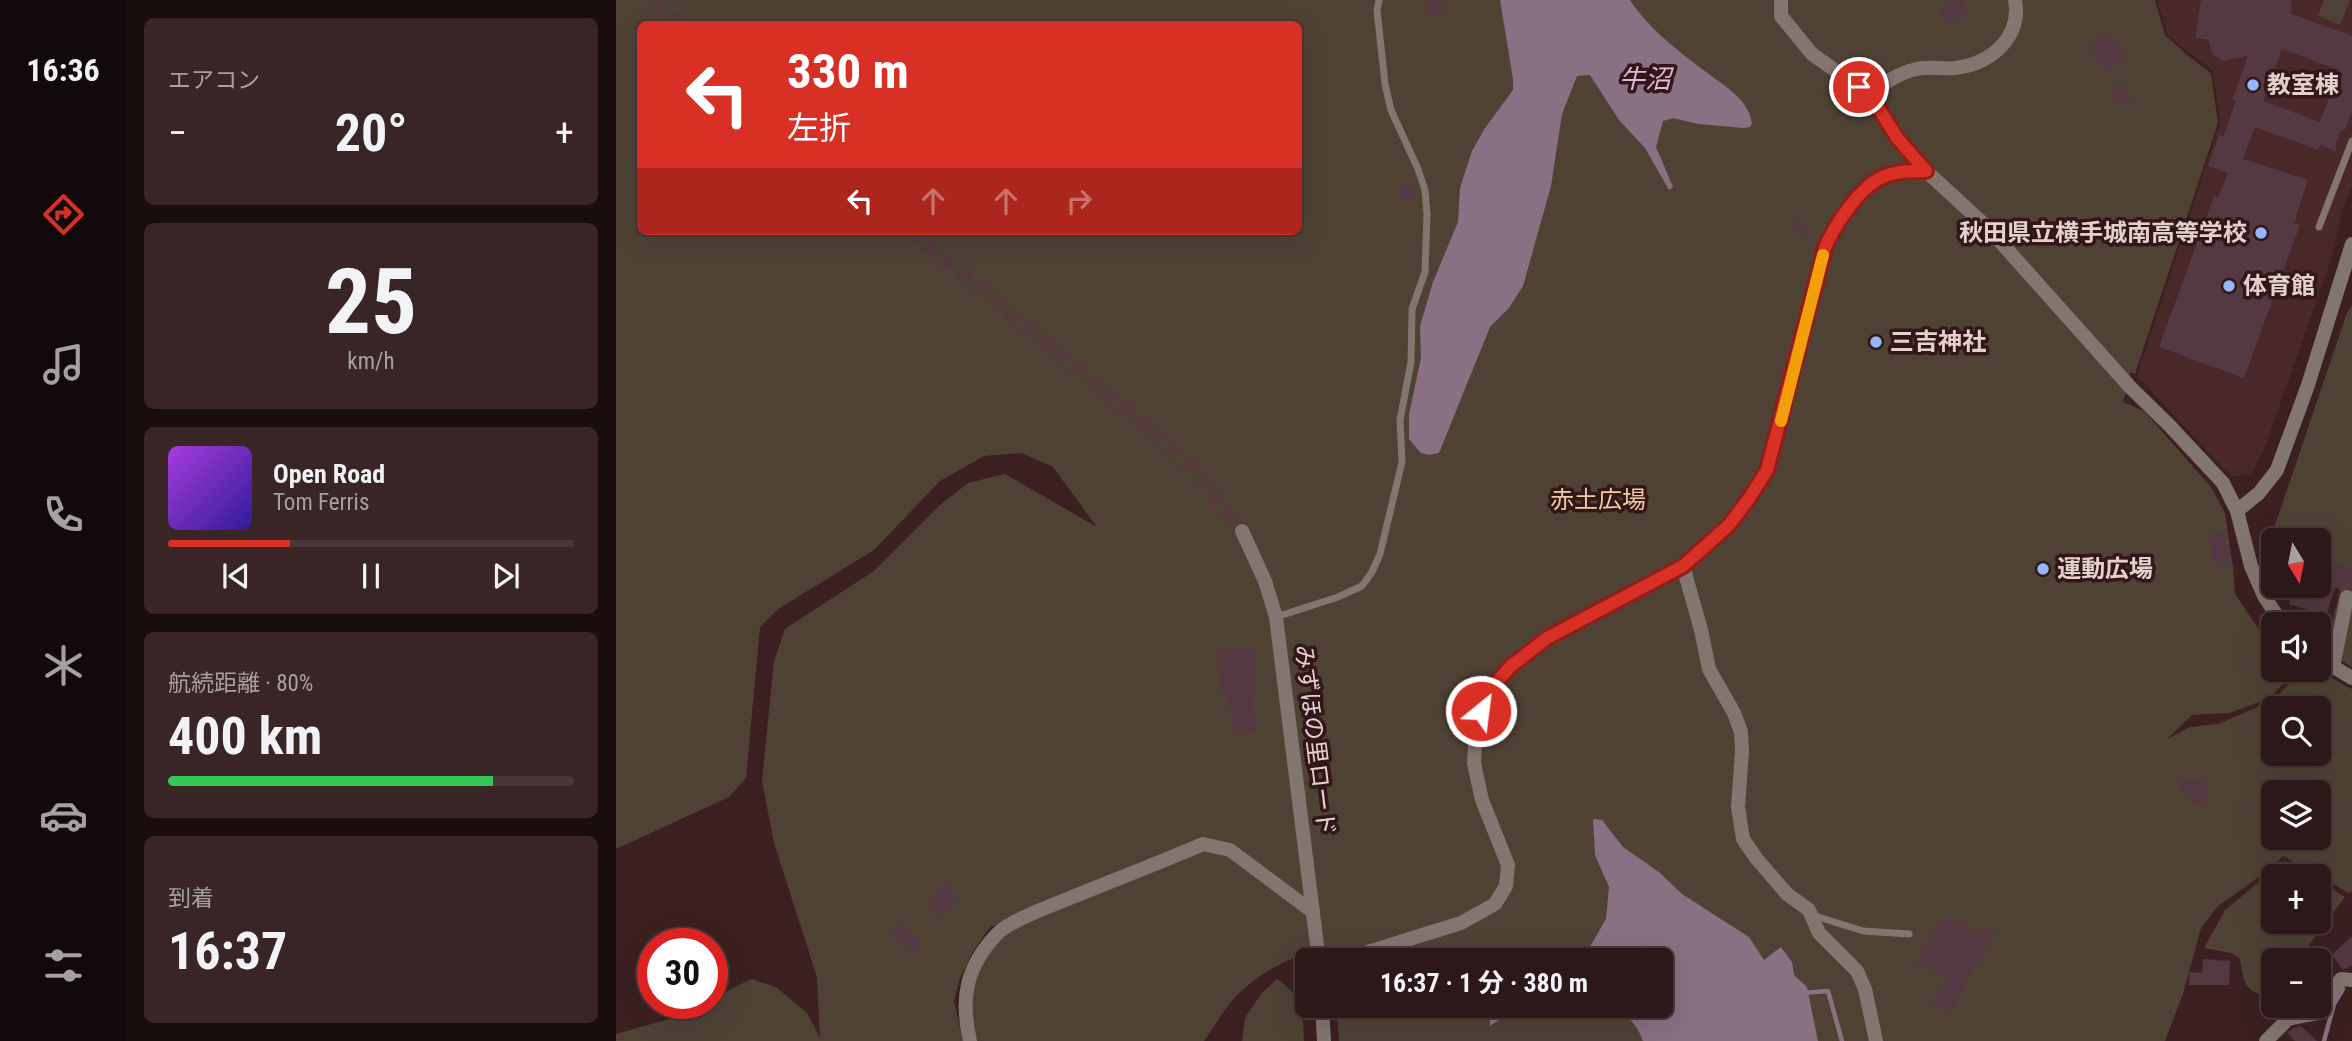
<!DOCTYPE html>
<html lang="ja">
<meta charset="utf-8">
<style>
:root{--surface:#2d1819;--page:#392526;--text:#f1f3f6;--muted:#a7a0a2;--line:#483738;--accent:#d93025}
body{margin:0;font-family:"Roboto Condensed","Noto Sans JP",sans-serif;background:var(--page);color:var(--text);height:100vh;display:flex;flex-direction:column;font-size:26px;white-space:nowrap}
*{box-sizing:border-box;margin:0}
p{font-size:23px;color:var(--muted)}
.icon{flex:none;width:38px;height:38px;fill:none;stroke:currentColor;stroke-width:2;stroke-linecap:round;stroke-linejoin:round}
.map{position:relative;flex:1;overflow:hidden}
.drawer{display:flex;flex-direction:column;gap:18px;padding:18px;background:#190d0e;width:490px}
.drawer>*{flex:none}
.hud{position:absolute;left:21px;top:21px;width:665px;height:214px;border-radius:10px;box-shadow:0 7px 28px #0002,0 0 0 2px var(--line);background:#d93025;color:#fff;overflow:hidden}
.needle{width:46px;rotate:170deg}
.buttons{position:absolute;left:1645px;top:528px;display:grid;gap:14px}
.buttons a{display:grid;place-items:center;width:70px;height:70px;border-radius:10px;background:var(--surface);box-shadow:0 7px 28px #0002,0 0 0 2px var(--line);font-size:35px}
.speed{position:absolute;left:21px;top:928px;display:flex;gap:14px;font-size:35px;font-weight:700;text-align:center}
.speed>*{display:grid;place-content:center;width:91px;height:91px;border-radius:50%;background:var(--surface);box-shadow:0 7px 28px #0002,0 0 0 2px var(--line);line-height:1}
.speed .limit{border:10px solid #d22;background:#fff;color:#111}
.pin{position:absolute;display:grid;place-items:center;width:60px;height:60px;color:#fff;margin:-30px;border:4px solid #fff;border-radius:50%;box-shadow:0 2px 7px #0007}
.me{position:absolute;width:77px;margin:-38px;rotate:29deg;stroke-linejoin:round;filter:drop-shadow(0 0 5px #0008)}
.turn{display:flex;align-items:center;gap:24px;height:147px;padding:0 35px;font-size:32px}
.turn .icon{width:91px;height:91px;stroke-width:2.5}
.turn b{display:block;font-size:49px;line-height:60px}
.lanes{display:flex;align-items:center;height:66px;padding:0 35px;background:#0003;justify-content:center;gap:35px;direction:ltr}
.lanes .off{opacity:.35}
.big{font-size:52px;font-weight:700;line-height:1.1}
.drawer .widget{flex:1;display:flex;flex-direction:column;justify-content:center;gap:10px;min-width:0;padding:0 24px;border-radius:10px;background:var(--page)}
.drawer .dial{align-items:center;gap:0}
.dial b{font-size:91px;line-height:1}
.song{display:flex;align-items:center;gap:21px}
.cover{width:84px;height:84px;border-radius:10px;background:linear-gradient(135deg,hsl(280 70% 55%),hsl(250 70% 35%))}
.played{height:7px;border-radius:4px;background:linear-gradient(90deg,var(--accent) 30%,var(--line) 30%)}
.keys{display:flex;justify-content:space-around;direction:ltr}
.heat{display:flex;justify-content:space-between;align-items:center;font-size:38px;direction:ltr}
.charge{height:10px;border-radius:5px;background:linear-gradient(90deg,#34c759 80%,var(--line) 0)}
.trip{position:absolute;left:679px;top:948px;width:378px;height:70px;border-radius:10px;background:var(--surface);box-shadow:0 7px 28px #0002,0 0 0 2px var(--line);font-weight:700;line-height:70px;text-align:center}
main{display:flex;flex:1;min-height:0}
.menu{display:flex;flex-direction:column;width:126px;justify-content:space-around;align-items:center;background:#120a0a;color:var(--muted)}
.menu .icon{width:49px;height:49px}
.menu .active{color:var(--accent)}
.menu b{font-size:32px;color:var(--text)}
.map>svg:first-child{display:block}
.built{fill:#4a2728}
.green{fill:#4f4235;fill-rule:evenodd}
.water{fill:#897083}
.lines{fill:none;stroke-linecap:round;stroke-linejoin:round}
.stream{stroke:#897083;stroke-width:4.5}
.building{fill:#543842;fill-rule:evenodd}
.tertiary-tunnel{stroke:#553a3b;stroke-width:14;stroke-dasharray:14 7;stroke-linecap:butt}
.service{stroke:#83756f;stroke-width:7}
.minor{stroke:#83756f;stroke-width:14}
.tertiary{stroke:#83756f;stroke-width:14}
.route-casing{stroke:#8d1f18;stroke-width:18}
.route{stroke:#d93025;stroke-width:12}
.slow{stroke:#f59e0b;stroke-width:12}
.poi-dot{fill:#95b6fd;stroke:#311717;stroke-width:2.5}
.labels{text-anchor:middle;stroke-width:7;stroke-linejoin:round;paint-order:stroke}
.poi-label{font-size:24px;font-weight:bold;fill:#e3d0cf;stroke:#311717;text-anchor:start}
.park-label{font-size:24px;fill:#f5cba3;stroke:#311717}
.street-label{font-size:24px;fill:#e3d0cf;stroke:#311717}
.water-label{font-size:26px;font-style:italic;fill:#e4b6da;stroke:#311717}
</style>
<main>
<nav class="menu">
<b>16:36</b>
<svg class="icon active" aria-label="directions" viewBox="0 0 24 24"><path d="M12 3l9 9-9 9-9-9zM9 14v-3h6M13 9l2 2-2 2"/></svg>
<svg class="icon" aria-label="music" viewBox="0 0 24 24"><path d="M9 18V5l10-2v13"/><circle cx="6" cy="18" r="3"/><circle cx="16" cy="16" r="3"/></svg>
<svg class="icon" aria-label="phone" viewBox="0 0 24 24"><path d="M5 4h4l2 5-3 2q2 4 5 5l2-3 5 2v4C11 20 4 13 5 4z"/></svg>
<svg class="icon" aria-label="climate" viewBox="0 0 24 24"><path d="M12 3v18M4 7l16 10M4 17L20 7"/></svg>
<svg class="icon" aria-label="car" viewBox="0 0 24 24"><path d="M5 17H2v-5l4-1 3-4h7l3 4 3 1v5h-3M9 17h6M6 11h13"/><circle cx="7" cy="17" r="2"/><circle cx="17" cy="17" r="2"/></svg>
<svg class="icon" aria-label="filters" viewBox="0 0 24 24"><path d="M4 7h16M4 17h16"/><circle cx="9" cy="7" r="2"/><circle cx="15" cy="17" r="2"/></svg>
</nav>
<section class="drawer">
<div class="widget"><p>エアコン</p>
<div class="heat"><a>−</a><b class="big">20°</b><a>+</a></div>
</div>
<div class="widget dial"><b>25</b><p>km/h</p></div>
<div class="widget">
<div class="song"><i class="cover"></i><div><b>Open Road</b><p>Tom Ferris</p></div></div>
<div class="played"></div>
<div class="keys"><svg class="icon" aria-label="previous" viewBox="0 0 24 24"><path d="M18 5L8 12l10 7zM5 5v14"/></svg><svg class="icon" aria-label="pause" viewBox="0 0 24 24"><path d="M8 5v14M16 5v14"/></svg><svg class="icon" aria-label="next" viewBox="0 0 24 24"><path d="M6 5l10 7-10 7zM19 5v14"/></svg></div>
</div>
<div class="widget"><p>航続距離 · 80%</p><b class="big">400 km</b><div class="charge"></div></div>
<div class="widget"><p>到着</p><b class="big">16:37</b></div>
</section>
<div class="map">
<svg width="1736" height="1041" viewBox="0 0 1736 1041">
<rect width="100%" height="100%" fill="#3c2021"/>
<polygon class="built" points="1541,0 1736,0 1736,186 1728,205 1715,260 1648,450 1636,473 1619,477 1607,468 1521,376 1604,123 1597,71 1552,36"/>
<g class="green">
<path d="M0,0H1539L1549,35L1571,55L1595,73L1602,123L1519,374L1515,372L1507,402L1528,411L1595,487L1609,513L1617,568L1619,594L1650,640L1657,646V670H1680L1654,698L1613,713L1576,715L1550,740L1574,727L1602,724L1642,707L1664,693L1688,670C1705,670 1720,681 1736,689V892L1733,893L1667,856L1653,870L1602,906L1585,928L1567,994L1549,1041H723L721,1006H1045V961H717L716,949C679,953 646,970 620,996C608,1009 598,1027 588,1041H358L351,1002L370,955L388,935L441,896L373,928L358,950L344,978L338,1001L347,1041H0V1034L64,1016L89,1003H96V999L135,979L160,987L191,1013L204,1038L201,977L158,843L146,781L158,661L169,629L258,571L324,505L352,483L389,474L481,527L437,467L406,453L368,456L324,481L258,550L162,609L144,627L130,778L113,797L0,849ZM24,24H682V231H24ZM1657,709H1703V754H1657ZM1657,793H1703V838H1657Z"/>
<polygon points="1708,0 1734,0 1724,25 1702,16"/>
<polygon points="1736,305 1736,667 1711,652 1703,643 1703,630 1716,623 1724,592 1722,584 1703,572 1703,541 1659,541 1657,531 1731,313"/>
<path d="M1669,861L1696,877H1657V922H1703V881L1729,897L1681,961H1657V992L1654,996C1628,992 1628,983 1624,959L1615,953L1588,948L1609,910Z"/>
<path d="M661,979C688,998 686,1010 688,1041H626L629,1018L645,994Z"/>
</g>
<g class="water">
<path d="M884,0H1014C1032,28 1063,52 1090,72C1108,86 1132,98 1136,123L1134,127L1128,128L1082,124L1057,118L1047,121L1040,147L1057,187L1053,190L1029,148L1003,120L974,75L961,76L946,114L935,186L907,286L893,308L874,327L823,453L813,455L805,453L793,439V414L805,358L804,326L817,282L842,222L844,188L856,151L869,128L897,90V79Z"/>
<path d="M977,819L986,820L1007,847L1043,872L1066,894L1133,937L1148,960L1165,947L1176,962L1178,975L1191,987L1202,1041H1027C1017,1015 1006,1013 981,1006H1045V961H956L975,945L990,919L993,887L979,855Z"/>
<polygon points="874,1006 965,1006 896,1011 874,1026"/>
</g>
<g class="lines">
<g class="stream">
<polyline points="1187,993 1212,991 1226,1041"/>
<polyline points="1708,1041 1718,1004 1727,989"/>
</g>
</g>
<g class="building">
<polygon points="810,0 826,0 827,14 811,16"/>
<polygon points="1341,0 1345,0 1352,12 1331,24 1323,10"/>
<path d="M1585,0H1676L1675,14L1736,36V111L1729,130L1726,129L1720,143V151L1704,145L1702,150L1639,127L1627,159L1692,180L1680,215L1681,216L1678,223L1684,225L1628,378L1543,347L1598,196L1602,198L1612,173L1592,166L1603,135L1607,137L1620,101L1616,100L1632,56L1607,61L1596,54L1593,40L1579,38ZM1666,49L1723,70L1704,122L1647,101Z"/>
<polygon points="1491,31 1510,56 1492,72 1472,46"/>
<polygon points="1505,83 1516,98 1505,106 1494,91"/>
<polygon points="796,183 800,199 787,202 783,186"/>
<polygon points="1181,220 1192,226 1187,236 1176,231"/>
<polygon points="1609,531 1615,563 1599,566 1593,534"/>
<polygon points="1712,562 1736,568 1736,584 1735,589 1719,588 1707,625 1689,619 1693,610 1673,604 1675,597 1657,592 1654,586 1703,586 1703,582 1708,583"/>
<polygon points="634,646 634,649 637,648 642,691 634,693 641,731 618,734 612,696 607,697 600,652"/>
<polygon points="1566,779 1593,782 1590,805 1574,803 1575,794 1564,792"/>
<polygon points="331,884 343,901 323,916 311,900"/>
<polygon points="1327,917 1367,933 1369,927 1380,933 1365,964 1360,962 1335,1014 1316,1005 1332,976 1300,964"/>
<polygon points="281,924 306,939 299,951 274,936"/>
<polygon points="1736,936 1736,965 1727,970 1716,955"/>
<polygon points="1587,959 1614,961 1613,985 1573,985 1574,972 1586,973"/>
<polygon points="1685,1026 1701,1041 1679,1041 1671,1033 1677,1028"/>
</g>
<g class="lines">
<g class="tertiary-tunnel">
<polyline points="40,0 63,24"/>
<polyline points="294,231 518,416 576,468 626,531"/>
</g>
<g class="service">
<polyline points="1703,227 1736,141"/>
<polyline points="660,617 722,597 746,586 756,572 764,554 786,462 784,420 795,362 796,309 809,272 811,214 809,190 802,169 775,110 769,84 761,10 763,0"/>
<polyline points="1196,915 1247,931 1293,934"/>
</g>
<g class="minor">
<polyline points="1165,0 1165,16 1196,54 1254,95 1282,139 1310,171 1372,228 1515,388 1553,425 1607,483 1621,511 1635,566 1648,596 1667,625"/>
<path d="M1254,95C1268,83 1282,73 1301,69C1313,66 1327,69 1339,68C1374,64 1406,38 1399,0"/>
<polyline points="1067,566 1085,630 1093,669 1118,713 1125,732 1126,751 1122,807 1127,839 1140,858 1171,894 1193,910 1203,933 1241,971 1249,989 1260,1041"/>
<polyline points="1703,658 1736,678"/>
<polyline points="1717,667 1731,597"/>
<path d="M723,961L845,923L879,904L890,886L892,865L866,800L858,763L860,729L870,694L895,666L931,638L1067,566L1113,525L1134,497L1151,470L1209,248C1218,226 1244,187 1267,177C1280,171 1295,171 1310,171"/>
<path d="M354,1041C344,998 350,966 382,933C395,920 435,906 454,898C498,880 543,863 587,844L614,850L697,912"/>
<polyline points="1650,1041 1672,1019 1702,1013 1725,979 1736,980"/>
</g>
<g class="tertiary">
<polyline points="1621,511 1643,493 1661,470 1692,385 1736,244"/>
<polyline points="626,531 649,581 660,617 703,961"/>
<polyline points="706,1006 708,1041"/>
</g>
</g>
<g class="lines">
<g class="route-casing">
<path id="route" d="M865,711L870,694L895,666L931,638L1067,566L1113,525L1134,497L1151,470L1209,248C1218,226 1244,186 1267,177C1280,171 1295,171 1310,171L1282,139L1254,95L1243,87"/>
</g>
<use href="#route" class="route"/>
<polyline class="slow" points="1165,421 1207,255"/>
</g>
<g class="poi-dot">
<circle cx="1637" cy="85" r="7"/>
<circle cx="1645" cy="233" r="7"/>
<circle cx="1613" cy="286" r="7"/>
<circle cx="1260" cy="342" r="7"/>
<circle cx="1427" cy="569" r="7"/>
</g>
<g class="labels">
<g class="poi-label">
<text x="1651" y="93">教室棟</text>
<text x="1631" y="241" text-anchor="end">秋田県立横手城南高等学校</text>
<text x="1627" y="294">体育館</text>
<text x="1274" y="350">三吉神社</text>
<text x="1441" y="577">運動広場</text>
</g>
<g class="park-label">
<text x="982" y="508">赤土広場</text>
</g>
<g class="street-label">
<text transform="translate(699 740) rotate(83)" y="8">みずほの里ロード</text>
</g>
<g class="water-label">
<text x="1029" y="88">牛沼</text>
</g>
</g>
</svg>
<div class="buttons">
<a><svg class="needle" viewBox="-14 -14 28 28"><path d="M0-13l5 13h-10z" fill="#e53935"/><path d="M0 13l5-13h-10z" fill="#a7a0a2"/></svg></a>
<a><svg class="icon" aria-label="sound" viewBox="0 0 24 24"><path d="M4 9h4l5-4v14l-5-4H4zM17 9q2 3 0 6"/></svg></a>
<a><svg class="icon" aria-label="search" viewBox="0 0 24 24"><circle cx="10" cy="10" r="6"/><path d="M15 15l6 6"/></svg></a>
<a><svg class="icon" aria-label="layers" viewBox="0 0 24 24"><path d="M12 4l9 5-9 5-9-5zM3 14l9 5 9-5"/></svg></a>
<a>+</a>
<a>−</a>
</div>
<div class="speed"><div class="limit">30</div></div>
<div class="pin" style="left:1243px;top:87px;background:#d93025"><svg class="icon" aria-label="arrive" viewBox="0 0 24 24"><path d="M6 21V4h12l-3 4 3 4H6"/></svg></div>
<svg class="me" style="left:865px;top:711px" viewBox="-20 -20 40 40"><circle r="17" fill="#d93025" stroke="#fff" stroke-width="3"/><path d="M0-11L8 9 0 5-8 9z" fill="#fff"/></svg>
<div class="trip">16:37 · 1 分 · 380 m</div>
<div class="hud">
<div class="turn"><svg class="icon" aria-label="left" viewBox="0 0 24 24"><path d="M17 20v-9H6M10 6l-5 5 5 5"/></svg><div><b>330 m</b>左折</div></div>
<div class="lanes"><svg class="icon" aria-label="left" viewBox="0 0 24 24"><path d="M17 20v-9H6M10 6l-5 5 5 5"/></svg><svg class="icon off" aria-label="ahead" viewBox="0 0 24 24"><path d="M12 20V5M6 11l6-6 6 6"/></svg><svg class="icon off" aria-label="ahead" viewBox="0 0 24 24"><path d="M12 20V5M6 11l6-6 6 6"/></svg><svg class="icon off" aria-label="right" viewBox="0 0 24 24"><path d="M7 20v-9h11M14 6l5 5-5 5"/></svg></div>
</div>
</div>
</main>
